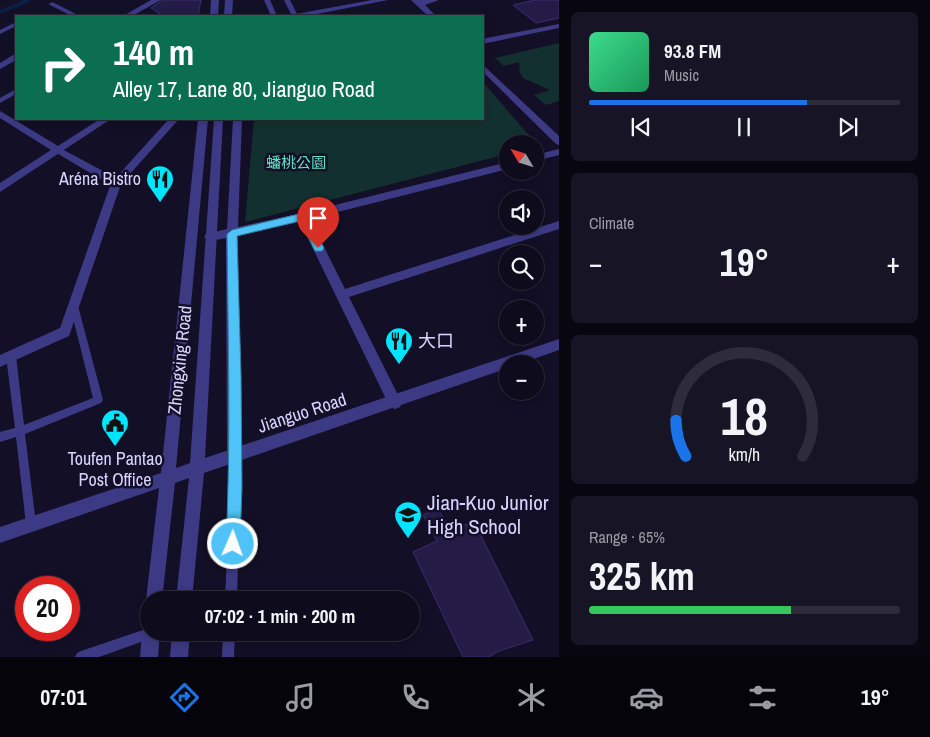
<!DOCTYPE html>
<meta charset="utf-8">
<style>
:root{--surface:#0e0b1c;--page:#171425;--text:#f1f3f6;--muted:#9b9ba3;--line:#2e2b3b;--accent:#1a73e8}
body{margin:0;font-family:"Archivo Narrow","Noto Sans TC",sans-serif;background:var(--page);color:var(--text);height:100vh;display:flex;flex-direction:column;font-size:19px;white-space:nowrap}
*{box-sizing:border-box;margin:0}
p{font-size:16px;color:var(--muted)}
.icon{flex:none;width:28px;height:28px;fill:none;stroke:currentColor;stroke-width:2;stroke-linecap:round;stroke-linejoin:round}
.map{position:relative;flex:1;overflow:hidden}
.drawer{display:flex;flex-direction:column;gap:12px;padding:12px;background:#08060f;width:371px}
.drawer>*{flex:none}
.banner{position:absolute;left:15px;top:15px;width:469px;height:105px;border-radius:0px;box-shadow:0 2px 8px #0003,0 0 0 1px var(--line);background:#0b6e4f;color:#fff;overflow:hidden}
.needle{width:32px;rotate:308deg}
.controls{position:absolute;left:499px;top:135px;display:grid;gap:10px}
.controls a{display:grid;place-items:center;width:45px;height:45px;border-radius:50%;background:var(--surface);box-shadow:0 2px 8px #0003,0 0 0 1px var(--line);font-size:25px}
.speed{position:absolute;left:15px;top:576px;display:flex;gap:10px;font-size:25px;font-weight:700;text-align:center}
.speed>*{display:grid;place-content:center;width:65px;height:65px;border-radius:50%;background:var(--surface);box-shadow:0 2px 8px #0003,0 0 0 1px var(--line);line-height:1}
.speed .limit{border:8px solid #d22;background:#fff;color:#111}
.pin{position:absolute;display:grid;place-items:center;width:42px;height:42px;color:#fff;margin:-51px -21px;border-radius:50% 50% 50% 0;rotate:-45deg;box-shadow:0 0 5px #0007}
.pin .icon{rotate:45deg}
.me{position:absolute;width:55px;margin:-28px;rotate:2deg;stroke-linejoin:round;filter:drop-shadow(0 0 4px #0008)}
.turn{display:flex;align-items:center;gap:18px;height:105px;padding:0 15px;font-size:22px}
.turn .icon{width:65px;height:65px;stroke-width:2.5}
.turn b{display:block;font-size:35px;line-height:42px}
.big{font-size:38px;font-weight:700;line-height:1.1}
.drawer .widget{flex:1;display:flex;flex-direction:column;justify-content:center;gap:8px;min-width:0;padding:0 18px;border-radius:8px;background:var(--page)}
.drawer .dial{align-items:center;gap:0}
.dial svg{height:130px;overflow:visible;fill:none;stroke:var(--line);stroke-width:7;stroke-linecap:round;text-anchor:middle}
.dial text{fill:var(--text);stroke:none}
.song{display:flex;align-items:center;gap:15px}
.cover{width:60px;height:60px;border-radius:8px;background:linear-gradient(135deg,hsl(150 70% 55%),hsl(150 70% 35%))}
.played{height:5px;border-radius:2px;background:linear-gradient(90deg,var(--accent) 70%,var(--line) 70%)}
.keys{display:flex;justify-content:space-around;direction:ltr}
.heat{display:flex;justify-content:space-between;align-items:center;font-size:28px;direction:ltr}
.charge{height:8px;border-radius:4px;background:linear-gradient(90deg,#34c759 65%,var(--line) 0)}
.trip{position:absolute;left:140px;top:591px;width:280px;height:50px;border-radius:25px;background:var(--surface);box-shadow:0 2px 8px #0003,0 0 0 1px var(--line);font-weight:700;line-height:50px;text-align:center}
.tab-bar{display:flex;height:80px;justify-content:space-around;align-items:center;background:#06040b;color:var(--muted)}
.tab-bar .icon{width:35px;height:35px}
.tab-bar .current{color:var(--accent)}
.tab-bar b{font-size:22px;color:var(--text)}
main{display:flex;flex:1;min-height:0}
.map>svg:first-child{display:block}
.green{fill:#12302f}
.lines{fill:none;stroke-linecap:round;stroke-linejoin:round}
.stream{stroke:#0a1f44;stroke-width:4}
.building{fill:#241b47;stroke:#3b2d73}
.service{fill:#3d3a85;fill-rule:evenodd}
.pedestrian{fill:#3d3a85;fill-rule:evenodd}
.minor{fill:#3d3a85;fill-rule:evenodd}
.tertiary{fill:#3d3a85;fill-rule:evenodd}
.route{fill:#4fc3f7;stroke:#337fa1}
.labels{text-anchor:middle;stroke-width:5;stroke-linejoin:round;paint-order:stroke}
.far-park-label{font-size:15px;fill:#5fe0c0;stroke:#130f26}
.poi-label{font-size:18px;fill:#d9d4ff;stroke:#130f26;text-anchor:end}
.street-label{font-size:18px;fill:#d9d4ff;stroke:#130f26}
.near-poi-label{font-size:21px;fill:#d9d4ff;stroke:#130f26;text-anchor:start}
</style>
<main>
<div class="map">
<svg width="559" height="657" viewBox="0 0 559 657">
<rect width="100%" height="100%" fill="#130f26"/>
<g class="green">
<polygon points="559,43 559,101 546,105 534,95 550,90 523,78 520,73 519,62 504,66 495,58"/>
<polygon points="483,82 538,146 535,146 535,144 508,144 507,154 245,222 254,119 482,119"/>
</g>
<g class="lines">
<polyline class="stream" points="0,12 29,0"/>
</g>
<g class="building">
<polygon points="163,0 201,0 198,16 163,16 151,8"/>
<polygon points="535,0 559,0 559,18 536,23 513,5"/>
<polygon points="437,508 451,529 474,522 533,640 499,651 489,657 463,657 413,552 437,541 423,515"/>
</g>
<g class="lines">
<g class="service">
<polygon points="264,0 270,0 277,16 271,16"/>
<polygon points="284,0 290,0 298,16 292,16"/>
<polygon points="52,2 78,15 79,16 72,16 50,5 49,4"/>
<polygon points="14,23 16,24 16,28 14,27 0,34 0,30"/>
<polygon points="16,89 16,94 0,103 0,98"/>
<polygon points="74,302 77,304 78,306 103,400 101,403 25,434 36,524 35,528 31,529 27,528 26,524 16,437 0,442 0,432 15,428 6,356 8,353 11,352 14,353 16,356 24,425 93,398 70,306 71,304"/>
<polygon points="234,450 238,451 239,455 240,487 237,600 225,600 230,487 229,455 230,451"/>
<polygon points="149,628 149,632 157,632 155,637 99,657 75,657 77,653 81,651"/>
<polygon points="223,632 235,632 234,657 222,657"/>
</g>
<polygon class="pedestrian" points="58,147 120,180 121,183 120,186 112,186 55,152 55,148"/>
<g class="minor">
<polygon points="151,0 161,0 132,16 123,16"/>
<polygon points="372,0 388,0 307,16 292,16 296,14"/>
<polygon points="411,0 439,0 425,5 436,16 428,16"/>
<polygon points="559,24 559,28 482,44 482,39"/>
<polygon points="13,55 16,55 16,60 0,69 0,63"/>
<polygon points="482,64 559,136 559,145 556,144 482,71"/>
<polygon points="0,111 58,146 100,119 111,119 0,192 0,183 51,150 0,118"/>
<polygon points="169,119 179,119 121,184 69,336 0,367 0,355 60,328 111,183"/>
<polygon points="233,119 242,119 238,227 303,213 508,162 508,169 310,219 345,289 559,221 559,229 349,297 402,403 400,407 395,409 390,407 300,222 238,235 241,455 239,460 234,462 229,460 227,455 226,238 210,241 204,237 206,234 227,229"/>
<polygon points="559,149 559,155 535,161 535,155"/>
</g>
<g class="tertiary">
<polygon points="211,0 219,0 218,16 210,16"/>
<polygon points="225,0 233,0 232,16 224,16"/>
<polygon points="198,119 208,119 176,468 190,463 214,119 223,119 205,458 559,339 559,350 519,364 508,364 508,368 204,473 192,600 176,600 189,478 175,483 162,600 149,600 149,606 146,600 159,488 0,543 0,527 161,473"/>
<polygon points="149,624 149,632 160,632 158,657 140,657 142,632 145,626"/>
<polygon points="172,632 190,632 188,657 170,657"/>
</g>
</g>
<path class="route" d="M303,213L307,214L324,248L322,251H315L300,221L237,236L241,375L242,487L240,544L238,549L233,551L228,549L226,544C231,440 228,337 227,234L232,230Z"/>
<defs>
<g id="restaurant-pin" transform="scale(1.4375)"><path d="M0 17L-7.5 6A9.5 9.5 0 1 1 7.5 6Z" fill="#00e5ff" stroke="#130f26"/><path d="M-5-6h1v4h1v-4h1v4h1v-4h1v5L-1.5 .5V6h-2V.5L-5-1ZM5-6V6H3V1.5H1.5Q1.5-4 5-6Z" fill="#111"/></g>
<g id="civic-pin" transform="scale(1.4375)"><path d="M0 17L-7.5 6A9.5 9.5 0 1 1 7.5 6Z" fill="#00e5ff" stroke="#130f26"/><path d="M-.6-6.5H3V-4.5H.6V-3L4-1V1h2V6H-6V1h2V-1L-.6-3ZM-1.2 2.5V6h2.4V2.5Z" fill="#111"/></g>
<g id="school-pin" transform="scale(1.4375)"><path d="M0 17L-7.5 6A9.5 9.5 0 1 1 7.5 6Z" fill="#00e5ff" stroke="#130f26"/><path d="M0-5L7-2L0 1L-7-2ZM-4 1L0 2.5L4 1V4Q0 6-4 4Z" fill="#111"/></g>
</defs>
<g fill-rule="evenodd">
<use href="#restaurant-pin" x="160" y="179"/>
<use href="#restaurant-pin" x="399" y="341"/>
<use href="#civic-pin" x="115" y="423"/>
<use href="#school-pin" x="408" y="515"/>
</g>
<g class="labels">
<g class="far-park-label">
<text x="296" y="168">蟠桃公園</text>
</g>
<g class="poi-label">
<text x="141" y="185">Aréna Bistro</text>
<text x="418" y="347" text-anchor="start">大口</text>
<text x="115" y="465" text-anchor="middle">Toufen Pantao<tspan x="115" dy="21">Post Office</tspan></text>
</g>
<g class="street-label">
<text transform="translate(180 360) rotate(-84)" y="6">Zhongxing Road</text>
<text transform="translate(302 413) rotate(-18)" y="6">Jianguo Road</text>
</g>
<g class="near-poi-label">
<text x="427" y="510">Jian-Kuo Junior<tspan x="427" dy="24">High School</tspan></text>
</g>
</g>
</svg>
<div class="controls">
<a><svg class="needle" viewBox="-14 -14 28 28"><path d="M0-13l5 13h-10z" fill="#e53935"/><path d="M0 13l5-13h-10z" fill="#9b9ba3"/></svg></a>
<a><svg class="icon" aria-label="sound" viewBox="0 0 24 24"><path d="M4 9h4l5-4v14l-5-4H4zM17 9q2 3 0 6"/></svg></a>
<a><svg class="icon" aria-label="search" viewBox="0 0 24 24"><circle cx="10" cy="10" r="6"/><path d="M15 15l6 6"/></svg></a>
<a>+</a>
<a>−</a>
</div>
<div class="speed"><div class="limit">20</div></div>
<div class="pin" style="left:318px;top:248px;background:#d93025"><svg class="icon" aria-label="arrive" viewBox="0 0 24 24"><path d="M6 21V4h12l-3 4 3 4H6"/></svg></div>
<svg class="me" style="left:233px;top:544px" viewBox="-20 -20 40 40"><circle r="17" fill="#4fc3f7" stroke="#fff" stroke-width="3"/><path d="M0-11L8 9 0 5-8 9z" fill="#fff"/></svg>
<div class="trip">07:02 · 1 min · 200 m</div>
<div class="banner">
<div class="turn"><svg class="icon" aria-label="right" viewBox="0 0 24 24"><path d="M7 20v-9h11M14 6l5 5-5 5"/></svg><div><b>140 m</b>Alley 17, Lane 80, Jianguo Road</div></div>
</div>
</div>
<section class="drawer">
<div class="widget">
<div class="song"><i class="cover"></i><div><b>93.8 FM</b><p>Music</p></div></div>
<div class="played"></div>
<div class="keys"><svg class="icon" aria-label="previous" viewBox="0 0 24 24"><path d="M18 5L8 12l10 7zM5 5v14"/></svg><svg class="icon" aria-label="pause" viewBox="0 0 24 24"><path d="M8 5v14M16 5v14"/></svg><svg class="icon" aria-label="next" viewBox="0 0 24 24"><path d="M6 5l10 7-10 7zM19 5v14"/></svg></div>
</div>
<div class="widget"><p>Climate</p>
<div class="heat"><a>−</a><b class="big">19°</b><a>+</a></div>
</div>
<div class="widget dial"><svg viewBox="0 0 100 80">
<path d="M14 69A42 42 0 1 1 86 69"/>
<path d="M14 69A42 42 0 0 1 8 47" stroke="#1a73e8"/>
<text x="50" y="56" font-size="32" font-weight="700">18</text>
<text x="50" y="72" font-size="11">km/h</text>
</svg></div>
<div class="widget"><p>Range · 65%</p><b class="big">325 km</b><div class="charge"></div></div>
</section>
</main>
<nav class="tab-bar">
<b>07:01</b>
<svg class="icon current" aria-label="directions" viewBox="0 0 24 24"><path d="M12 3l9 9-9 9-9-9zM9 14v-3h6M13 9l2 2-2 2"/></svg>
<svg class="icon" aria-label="music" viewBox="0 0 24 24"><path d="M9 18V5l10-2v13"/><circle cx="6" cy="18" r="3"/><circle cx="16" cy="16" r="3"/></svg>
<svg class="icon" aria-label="phone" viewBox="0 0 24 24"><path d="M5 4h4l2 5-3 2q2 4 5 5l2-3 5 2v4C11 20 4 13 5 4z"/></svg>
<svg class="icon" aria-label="climate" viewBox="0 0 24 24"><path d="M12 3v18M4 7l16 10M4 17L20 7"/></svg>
<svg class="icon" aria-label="car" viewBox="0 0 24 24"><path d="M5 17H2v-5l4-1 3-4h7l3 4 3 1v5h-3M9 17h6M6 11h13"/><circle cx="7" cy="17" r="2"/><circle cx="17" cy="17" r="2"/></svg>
<svg class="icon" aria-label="filters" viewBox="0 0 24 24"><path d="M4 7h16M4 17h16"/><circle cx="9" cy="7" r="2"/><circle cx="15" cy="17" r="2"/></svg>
<b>19°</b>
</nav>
